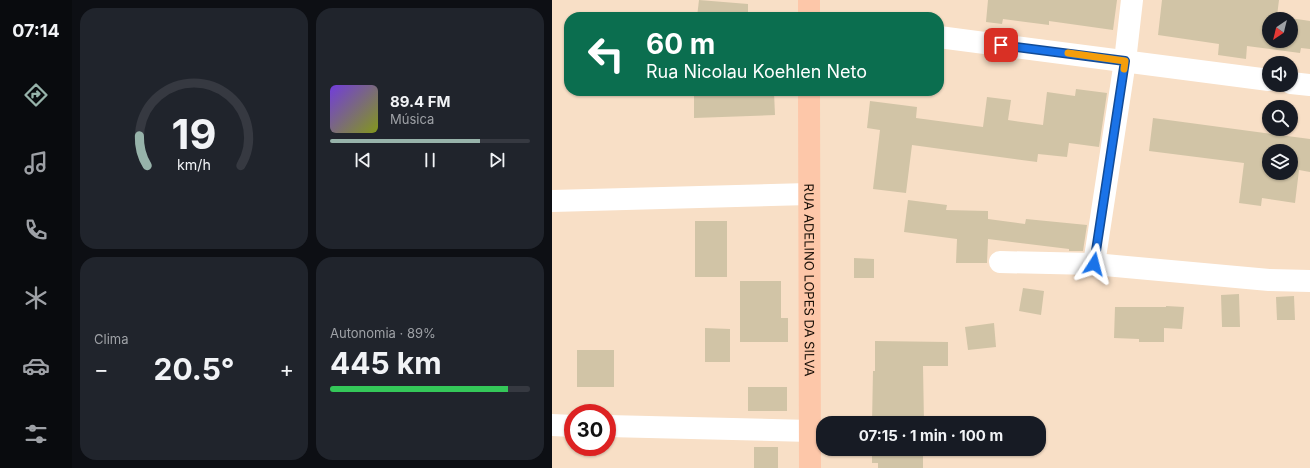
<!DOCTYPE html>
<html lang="pt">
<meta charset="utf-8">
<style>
:root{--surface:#171b24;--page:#20242c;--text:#f1f3f6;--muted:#9ea1a6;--line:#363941;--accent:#97b3aa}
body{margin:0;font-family:Inter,sans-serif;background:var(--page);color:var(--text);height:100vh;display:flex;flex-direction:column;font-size:15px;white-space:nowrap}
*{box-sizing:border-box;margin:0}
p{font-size:13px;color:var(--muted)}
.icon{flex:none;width:22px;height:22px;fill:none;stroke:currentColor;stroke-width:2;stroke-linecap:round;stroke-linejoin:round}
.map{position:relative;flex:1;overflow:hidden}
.details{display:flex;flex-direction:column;gap:8px;padding:8px;background:#0d0f14;width:480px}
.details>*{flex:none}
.banner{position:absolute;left:12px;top:12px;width:380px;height:84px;border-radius:16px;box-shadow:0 1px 3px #0004;background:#0b6e4f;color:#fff;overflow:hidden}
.needle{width:26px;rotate:215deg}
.buttons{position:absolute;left:710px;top:12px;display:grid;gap:8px}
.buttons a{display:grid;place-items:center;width:36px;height:36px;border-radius:50%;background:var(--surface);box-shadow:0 1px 3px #0004;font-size:20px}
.speed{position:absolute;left:12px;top:404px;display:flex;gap:8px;font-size:20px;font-weight:700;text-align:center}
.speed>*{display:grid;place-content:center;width:52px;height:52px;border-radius:50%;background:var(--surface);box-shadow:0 1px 3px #0004;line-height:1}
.speed .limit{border:6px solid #d22;background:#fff;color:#111}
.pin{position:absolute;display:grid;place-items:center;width:34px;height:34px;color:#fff;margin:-17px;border-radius:8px;box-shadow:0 2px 6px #0006}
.me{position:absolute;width:44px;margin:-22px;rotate:9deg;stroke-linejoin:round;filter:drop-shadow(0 0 3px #0008)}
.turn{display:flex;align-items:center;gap:14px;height:84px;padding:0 16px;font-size:18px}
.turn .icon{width:52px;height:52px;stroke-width:2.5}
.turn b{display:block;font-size:28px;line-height:34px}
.big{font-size:30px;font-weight:700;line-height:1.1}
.details .widget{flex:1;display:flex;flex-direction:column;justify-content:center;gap:6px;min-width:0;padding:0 14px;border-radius:16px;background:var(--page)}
.details .dial{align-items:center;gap:0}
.dial svg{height:104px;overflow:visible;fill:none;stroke:var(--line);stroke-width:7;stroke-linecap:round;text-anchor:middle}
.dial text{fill:var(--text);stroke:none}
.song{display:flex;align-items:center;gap:12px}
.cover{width:48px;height:48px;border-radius:6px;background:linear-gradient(135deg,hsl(260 70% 55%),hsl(70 70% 35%))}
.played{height:4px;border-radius:2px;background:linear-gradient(90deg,var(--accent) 75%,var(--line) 75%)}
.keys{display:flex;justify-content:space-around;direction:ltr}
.heat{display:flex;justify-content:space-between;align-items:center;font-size:22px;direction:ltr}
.charge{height:6px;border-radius:3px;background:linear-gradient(90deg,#34c759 89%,var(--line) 0)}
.details .tiles{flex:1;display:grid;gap:8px;grid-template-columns:repeat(2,1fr)}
.trip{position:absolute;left:264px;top:416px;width:230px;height:40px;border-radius:16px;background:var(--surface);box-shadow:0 1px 3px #0004;font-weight:700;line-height:40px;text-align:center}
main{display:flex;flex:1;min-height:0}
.dock{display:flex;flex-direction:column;width:72px;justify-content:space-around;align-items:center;background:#090b0e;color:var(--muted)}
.dock .icon{width:28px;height:28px}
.dock .selected{color:var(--accent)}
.dock b{font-size:18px;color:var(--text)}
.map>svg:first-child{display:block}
.building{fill:#d1c4a6;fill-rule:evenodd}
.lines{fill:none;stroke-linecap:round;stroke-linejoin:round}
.minor{stroke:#fff;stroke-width:22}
.major{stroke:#fdc7a9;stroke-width:22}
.route-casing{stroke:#114b97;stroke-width:10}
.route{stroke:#1a73e8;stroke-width:7}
.slow{stroke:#f59e0b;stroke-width:7}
.labels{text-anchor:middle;stroke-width:3.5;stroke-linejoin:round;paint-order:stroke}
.street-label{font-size:13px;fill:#170e06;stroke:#fdefe0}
</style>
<main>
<nav class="dock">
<b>07:14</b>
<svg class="icon selected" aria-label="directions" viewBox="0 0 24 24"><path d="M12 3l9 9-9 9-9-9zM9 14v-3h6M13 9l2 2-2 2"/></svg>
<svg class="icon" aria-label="music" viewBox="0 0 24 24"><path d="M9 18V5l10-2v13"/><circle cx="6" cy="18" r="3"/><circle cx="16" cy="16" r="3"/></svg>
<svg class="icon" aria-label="phone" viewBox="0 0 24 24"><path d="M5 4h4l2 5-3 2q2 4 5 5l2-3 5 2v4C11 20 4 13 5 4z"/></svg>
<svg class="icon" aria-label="climate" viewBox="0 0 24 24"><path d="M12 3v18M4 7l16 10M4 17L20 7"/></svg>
<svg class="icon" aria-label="car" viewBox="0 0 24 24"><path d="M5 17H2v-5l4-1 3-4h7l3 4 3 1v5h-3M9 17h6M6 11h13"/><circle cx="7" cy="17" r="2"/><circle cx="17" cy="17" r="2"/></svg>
<svg class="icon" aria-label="filters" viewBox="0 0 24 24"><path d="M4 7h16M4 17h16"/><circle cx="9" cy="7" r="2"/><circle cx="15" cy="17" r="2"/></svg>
</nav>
<section class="details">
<div class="tiles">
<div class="widget dial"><svg viewBox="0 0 100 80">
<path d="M14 69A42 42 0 1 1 86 69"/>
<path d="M14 69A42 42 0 0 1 8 46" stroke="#97b3aa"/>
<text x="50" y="56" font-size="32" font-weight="700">19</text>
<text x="50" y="72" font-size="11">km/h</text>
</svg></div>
<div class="widget">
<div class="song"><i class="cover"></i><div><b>89.4 FM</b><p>Música</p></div></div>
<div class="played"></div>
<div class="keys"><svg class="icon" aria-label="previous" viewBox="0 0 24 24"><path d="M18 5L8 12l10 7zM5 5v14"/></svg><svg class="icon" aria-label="pause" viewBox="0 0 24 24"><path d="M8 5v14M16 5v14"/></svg><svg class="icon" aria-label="next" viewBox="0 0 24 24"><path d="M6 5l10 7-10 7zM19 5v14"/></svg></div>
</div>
<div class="widget"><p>Clima</p>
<div class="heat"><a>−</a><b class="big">20.5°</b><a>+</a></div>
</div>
<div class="widget"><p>Autonomia · 89%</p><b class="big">445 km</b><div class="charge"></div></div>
</div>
</section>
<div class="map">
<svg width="758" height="468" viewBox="0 0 758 468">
<rect width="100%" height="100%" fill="#f8dfc6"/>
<g class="building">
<polygon points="147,0 196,4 196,17 145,17"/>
<polygon points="436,0 565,0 561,30 497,21 497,25 451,19 450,24 434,22"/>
<path d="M610,0H727L725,16L758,21V49L749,48L748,53L695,46L694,59L666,55L667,44L606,35ZM717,19H739V41H717Z"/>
<polygon points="524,89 555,93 547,147 517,143 515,157 486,154 485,162 360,145 354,193 321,189 328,130 315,128 318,101 365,107 364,118 431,127 435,97 459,100 456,120 491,125 495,92 523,96"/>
<polygon points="222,92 223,115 142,118 142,94"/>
<path d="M601,118L758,139V172L747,170L743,203L710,198L709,206L687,203L692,163L597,151ZM717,151H739V173H717Z"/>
<polygon points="356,200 395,205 394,210 436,211 436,219 473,224 474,219 535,225 531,251 517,251 517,249 436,239 435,263 404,263 405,239 352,232"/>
<rect x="143" y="221" width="32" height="56"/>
<polygon points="302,258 322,259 322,278 302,278"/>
<polygon points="188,281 229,281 229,318 236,318 236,342 188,342"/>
<polygon points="471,288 492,291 489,315 467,311"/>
<polygon points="687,294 688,327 670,327 669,295"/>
<polygon points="742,296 743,320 725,320 724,297"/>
<polygon points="614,306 632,307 630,329 612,328 612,342 587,342 587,339 562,338 563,307 614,307"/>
<polygon points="442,323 444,347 416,350 413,327"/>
<polygon points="153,328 178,329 178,362 153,362"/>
<polygon points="323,341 396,342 396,366 371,366 372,423 320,423 321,371 323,371"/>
<rect x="25" y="350" width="37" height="37"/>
<rect x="196" y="387" width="39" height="24"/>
<rect x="202" y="447" width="24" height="21"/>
<polygon points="320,449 371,449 371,468 326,468 326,463 320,463"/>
</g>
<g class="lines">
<g class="minor">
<polyline points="387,37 717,80"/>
<polyline points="739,83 758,85"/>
<polyline points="0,201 257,194"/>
<polyline points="448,262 542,264 717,280 758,281"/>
<polyline points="542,264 573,61 580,0"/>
<polyline points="0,425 21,426"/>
<polyline points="55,426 258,431"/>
</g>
<g class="major">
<polyline points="257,17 257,0"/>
<path id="s1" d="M257,91L258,468"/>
</g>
</g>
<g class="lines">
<g class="route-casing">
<polyline id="route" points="449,45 573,61 542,264"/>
</g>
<use href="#route" class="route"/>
<polyline class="slow" points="516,53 573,61 572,69"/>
</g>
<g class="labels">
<g class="street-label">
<text dy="5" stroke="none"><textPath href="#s1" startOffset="189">RUA ADELINO LOPES DA SILVA</textPath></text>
</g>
</g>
</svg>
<div class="buttons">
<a><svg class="needle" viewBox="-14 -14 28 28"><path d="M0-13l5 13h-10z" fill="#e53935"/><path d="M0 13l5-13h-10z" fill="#9ea1a6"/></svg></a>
<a><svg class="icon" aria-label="sound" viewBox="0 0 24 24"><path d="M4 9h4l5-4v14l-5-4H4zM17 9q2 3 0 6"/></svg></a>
<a><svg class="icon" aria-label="search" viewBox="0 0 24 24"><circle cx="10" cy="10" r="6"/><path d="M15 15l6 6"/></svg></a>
<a><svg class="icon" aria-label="layers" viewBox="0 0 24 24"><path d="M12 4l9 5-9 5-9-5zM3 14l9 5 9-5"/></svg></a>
</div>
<div class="speed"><div class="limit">30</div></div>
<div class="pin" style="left:449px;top:45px;background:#d93025"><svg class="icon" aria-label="arrive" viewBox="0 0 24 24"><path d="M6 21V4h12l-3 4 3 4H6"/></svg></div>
<svg class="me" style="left:542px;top:264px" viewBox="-20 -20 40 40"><path d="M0-17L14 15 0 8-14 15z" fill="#1a73e8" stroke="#fff" stroke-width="4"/></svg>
<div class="trip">07:15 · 1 min · 100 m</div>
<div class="banner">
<div class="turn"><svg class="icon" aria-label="left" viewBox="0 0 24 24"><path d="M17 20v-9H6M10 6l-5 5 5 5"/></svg><div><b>60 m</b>Rua Nicolau Koehlen Neto</div></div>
</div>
</div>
</main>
